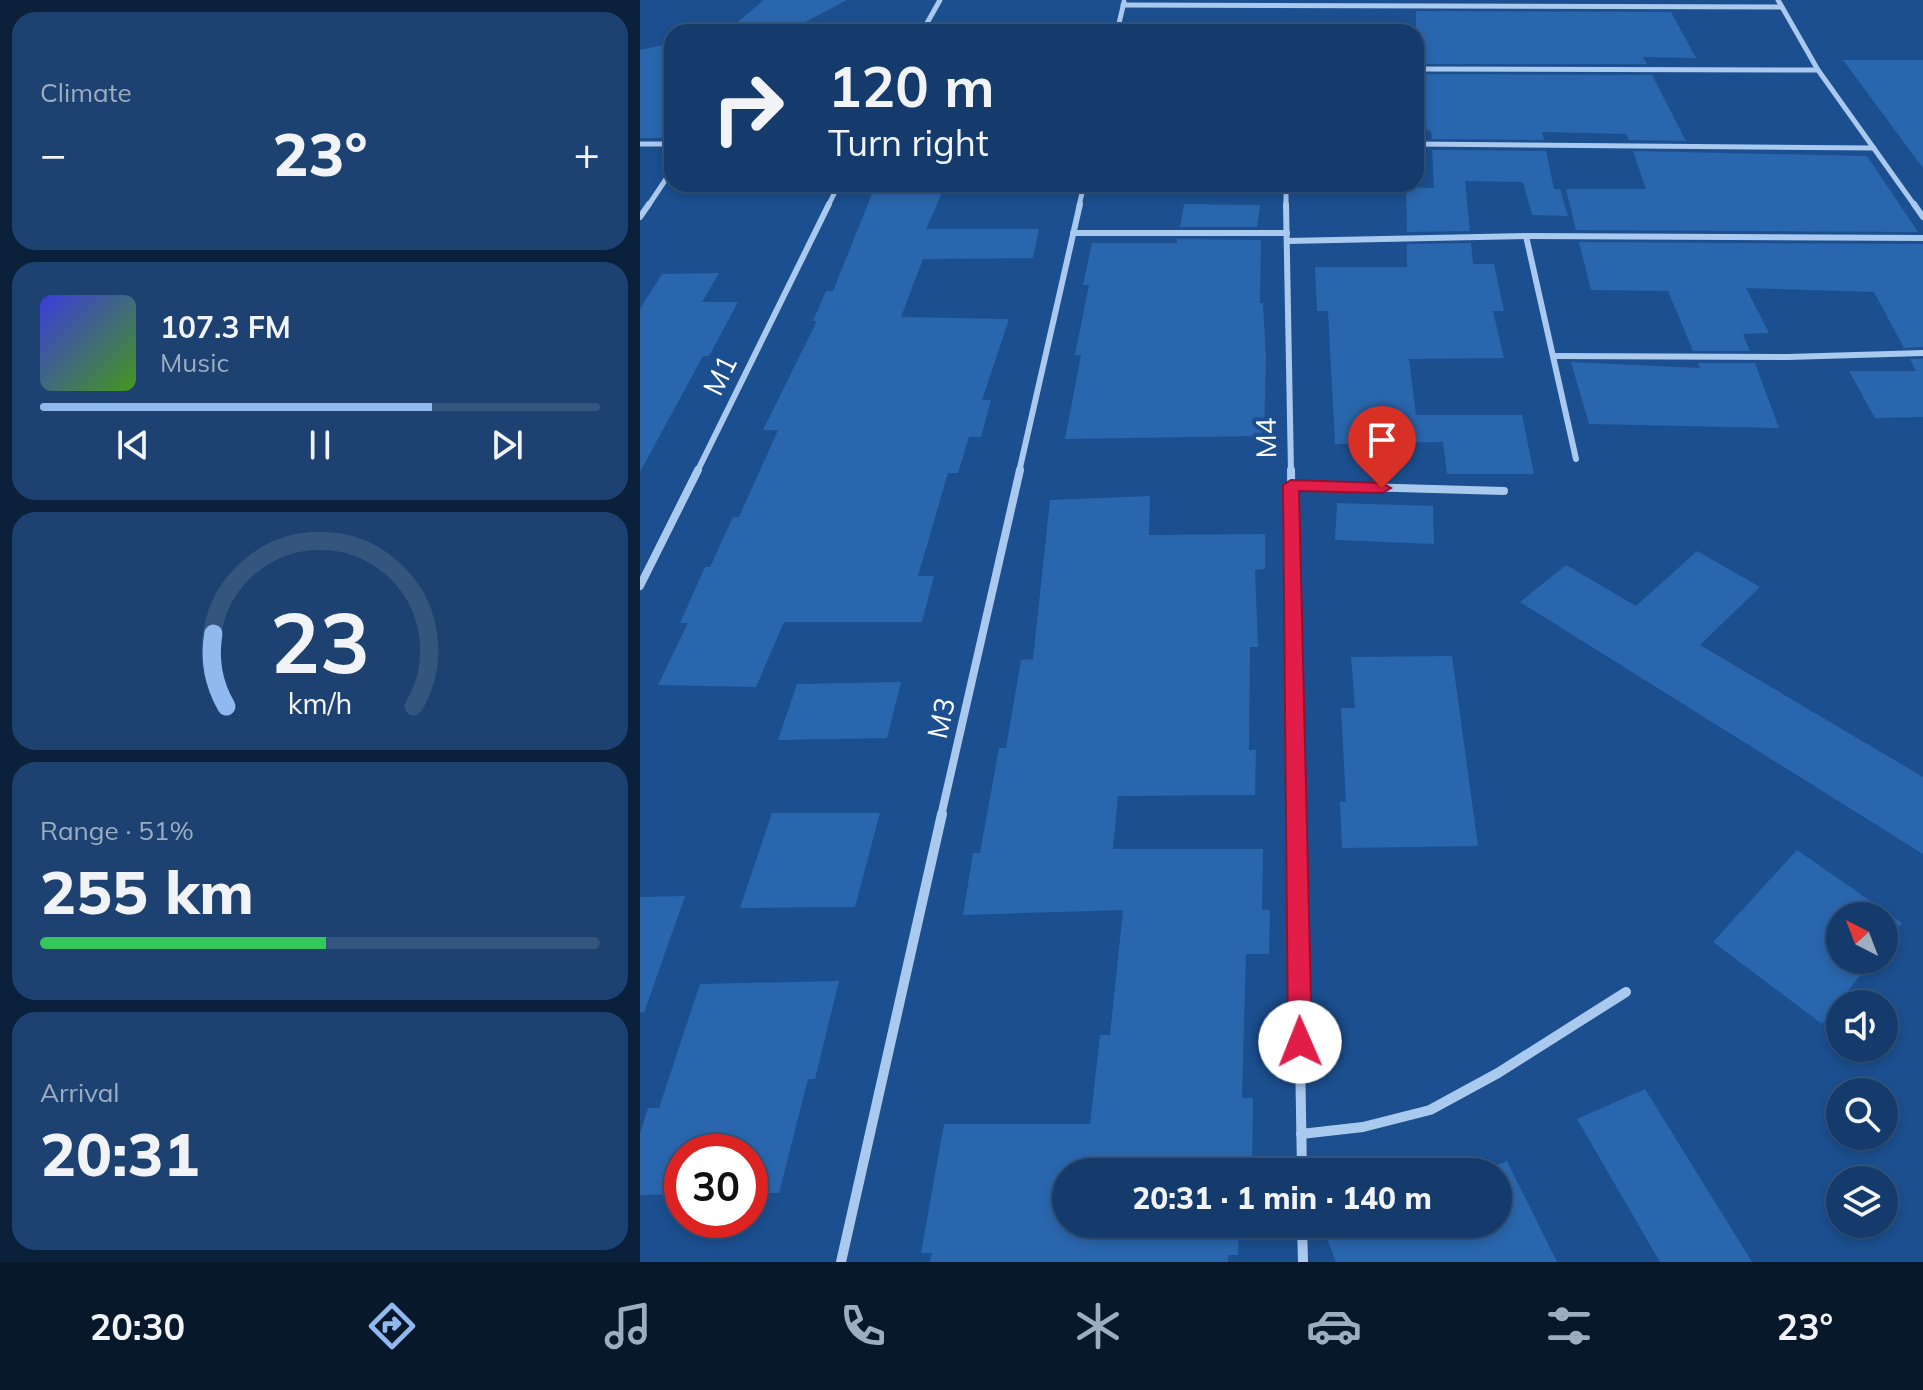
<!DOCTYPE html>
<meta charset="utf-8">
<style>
:root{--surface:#143b6b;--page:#1d4271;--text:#f1f3f6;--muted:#9dadc1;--line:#33557e;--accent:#90b9f0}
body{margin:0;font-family:Mulish,sans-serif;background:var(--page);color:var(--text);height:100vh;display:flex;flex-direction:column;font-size:30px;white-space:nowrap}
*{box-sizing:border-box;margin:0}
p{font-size:26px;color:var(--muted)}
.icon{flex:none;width:44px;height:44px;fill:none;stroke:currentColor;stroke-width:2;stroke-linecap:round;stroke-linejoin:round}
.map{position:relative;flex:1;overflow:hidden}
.side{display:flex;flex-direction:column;gap:12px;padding:12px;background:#0b203b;width:640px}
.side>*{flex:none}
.guide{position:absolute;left:24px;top:24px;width:760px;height:168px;border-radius:24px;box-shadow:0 4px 12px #0003,0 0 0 2px var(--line);background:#143b6b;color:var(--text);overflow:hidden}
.needle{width:52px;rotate:318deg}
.buttons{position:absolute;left:1186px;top:902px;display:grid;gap:16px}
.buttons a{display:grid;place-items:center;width:72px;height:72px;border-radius:50%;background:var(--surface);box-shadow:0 4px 12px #0003,0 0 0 2px var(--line);font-size:40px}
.speed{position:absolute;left:24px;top:1134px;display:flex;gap:16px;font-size:40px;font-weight:700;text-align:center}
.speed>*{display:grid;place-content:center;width:104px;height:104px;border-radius:50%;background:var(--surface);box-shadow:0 4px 12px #0003,0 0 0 2px var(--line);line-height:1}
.speed .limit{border:12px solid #d22;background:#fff;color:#111}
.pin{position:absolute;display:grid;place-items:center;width:68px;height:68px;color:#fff;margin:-82px -34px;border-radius:50% 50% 50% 0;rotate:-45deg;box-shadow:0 0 8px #0007}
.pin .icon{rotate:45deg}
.me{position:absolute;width:88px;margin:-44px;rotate:359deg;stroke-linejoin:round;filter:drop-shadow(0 0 6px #0008)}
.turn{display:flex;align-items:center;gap:28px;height:168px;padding:0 32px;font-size:36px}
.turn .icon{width:104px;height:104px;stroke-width:2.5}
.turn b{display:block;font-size:56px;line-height:68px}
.big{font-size:60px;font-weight:800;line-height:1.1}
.side .widget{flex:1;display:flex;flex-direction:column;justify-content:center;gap:12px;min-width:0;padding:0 28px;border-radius:24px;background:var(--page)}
.side .dial{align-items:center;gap:0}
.dial svg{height:208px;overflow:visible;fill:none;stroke:var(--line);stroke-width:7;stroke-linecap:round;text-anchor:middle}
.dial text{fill:var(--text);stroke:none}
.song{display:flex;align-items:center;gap:24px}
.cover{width:96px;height:96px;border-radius:12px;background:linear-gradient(135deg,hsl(240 70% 55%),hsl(100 70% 35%))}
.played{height:8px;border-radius:4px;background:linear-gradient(90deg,var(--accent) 70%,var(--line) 70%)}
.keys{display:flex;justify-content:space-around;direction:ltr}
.heat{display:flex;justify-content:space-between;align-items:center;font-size:44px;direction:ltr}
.charge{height:12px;border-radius:6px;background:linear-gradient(90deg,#34c759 51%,var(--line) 0)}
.trip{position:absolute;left:412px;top:1158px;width:460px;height:80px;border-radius:40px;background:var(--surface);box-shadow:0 4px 12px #0003,0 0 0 2px var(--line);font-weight:800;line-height:80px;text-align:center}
.tabs{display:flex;height:128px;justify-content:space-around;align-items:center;background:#08182b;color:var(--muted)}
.tabs .icon{width:56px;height:56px}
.tabs .on{color:var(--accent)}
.tabs b{font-size:36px;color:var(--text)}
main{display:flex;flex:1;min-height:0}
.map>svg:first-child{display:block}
.building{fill:#2a66ad}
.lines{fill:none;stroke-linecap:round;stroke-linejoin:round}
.minor-far3{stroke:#a9c9ee;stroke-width:5}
.minor-far2{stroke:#a9c9ee;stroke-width:6}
.minor-far1{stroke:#a9c9ee;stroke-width:8}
.minor{stroke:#a9c9ee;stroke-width:10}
.route{fill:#e11d48;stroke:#92132f;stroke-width:2}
.labels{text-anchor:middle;stroke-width:8;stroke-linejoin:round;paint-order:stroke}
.street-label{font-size:28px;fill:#fff;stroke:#1b4f8f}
</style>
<main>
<section class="side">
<div class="widget"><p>Climate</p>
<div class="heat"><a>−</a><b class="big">23°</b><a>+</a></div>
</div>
<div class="widget">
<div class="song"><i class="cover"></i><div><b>107.3 FM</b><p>Music</p></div></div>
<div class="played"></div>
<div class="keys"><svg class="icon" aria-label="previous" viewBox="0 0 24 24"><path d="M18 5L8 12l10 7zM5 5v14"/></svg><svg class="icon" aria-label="pause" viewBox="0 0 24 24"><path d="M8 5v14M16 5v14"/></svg><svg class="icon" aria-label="next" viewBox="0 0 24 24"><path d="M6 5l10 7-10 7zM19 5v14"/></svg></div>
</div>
<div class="widget dial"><svg viewBox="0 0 100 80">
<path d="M14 69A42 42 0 1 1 86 69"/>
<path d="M14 69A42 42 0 0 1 9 41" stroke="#90b9f0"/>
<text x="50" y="56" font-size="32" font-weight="700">23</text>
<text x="50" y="72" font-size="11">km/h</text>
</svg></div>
<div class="widget"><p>Range · 51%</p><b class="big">255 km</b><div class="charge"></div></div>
<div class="widget"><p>Arrival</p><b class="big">20:31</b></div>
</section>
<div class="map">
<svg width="1283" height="1262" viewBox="0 0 1283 1262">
<rect width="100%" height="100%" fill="#1b4f8f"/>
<g class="building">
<polygon points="124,0 207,0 146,32 86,32"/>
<polygon points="776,11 1031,12 1056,58 1003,57 1007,64 776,64"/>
<polygon points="32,43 32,138 0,138 0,50"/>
<polygon points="1203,60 1283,60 1283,168"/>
<polygon points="776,74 1012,75 1046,141 989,140 986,134 902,132 904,140 792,139 791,131 787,130 782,100 776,100"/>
<polygon points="792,150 906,151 914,189 920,189 928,216 892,215 883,182 825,181 830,231 767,232 766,187 794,188"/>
<polygon points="993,151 1227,156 1278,232 936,230 926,189 1006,189"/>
<polygon points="236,184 306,184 286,229 399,229 393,258 283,259 261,317 369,319 342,400 351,400 341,437 329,437 318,473 308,473 278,576 294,576 282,622 144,622 116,687 18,685 48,623 40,623 65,567 70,567 93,517 99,517 138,430 123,430 177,321 173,321 186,291 193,291"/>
<polygon points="544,204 620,205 617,227 540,227"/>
<polygon points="537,239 621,240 620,303 623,303 626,358 624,436 425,439 441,355 435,355 449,285 443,285 452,243 537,243"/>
<polygon points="939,242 1283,244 1283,347 1264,348 1234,292 1106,288 1129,333 1103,334 1110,351 1053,351 1028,291 951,290"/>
<polygon points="831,243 833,264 854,264 864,311 853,311 864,358 769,359 776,415 882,415 894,474 807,474 803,442 695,444 688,311 677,311 675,267 767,267 767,244"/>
<polygon points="79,273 62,302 98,302 69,356 63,356 0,472 0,309 22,274"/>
<polygon points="1270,359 1283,359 1283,417 1235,418 1209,371 1276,371"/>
<polygon points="931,362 1060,368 1058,363 1115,363 1139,428 949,424"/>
<polygon points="510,496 509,535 625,534 625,569 615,570 618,647 610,647 609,750 616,750 615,795 478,796 473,849 623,849 622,910 630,910 629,954 606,954 602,1098 613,1098 612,1171 426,1172 426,1224 599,1224 598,1255 588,1255 588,1262 290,1262 292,1253 281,1253 304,1124 450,1124 460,1035 470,1035 483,910 323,915 333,853 340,853 359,748 366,748 381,660 393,659 410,500"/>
<polygon points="697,503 793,506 794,544 695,540"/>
<polygon points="1057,551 1120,587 1060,645 1283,777 1283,854 880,602 926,565 996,606"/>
<polygon points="812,656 838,846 702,848 700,802 706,802 701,708 715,708 711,657"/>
<polygon points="261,682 247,738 138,740 157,684"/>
<polygon points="132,813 240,813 215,907 100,908"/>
<polygon points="1157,850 1262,923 1244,945 1244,916 1200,916 1200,960 1232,960 1182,1024 1073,942"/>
<polygon points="45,896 4,1013 0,1012 0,897"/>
<polygon points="199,981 175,1079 168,1079 139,1193 110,1193 110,1152 42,1152 42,1194 0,1195 0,1134 8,1108 19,1108 60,984"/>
<polygon points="1005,1089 1112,1262 1020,1262 937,1119"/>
<polygon points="867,1161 917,1262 696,1262 686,1236 715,1224 858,1224 858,1172 841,1172"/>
</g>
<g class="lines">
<g class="minor-far3">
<polyline points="1138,0 1178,70 1275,206"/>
<polyline points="483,5 1142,7"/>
<polyline points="282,32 300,0"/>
<polyline points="477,32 484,2"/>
<polyline points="776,69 1178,70"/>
<polyline points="0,144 32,144"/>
<polyline points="776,144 1234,148"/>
<polyline points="646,184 646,206"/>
<polyline points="8,206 32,170"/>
<polyline points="188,206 199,184"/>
<polyline points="439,206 444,184"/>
</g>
<g class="minor-far2">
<polyline points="646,204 651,472"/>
<polyline points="1274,204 1283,217"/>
<polyline points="0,217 9,204"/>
<polyline points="433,233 647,233"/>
<polyline points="886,236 936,459"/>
<polyline points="647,241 886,236 1283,238"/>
<polyline points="914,356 1148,357 1283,353"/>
<polyline points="57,472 189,204"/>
<polyline points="379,472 440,204"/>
</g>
<g class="minor-far1">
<polyline points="651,470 656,816"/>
<polyline points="651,485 864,491"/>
<polyline points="0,586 58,470"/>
<polyline points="301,816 380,470"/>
</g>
<g class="minor">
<polyline points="656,814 662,1172"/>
<polyline points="661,1134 723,1127 790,1110 858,1073 986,992"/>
<polyline points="662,1224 663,1262"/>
<polyline points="201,1262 302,814"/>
</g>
</g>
<polygon class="route" points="651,480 742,483 751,488 742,493 659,491 672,1042 668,1050 660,1053 651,1050 648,1042 643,485"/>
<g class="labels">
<g class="street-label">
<text transform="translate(80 375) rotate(-64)" y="10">M1</text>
<text transform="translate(626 438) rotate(-91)" y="10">M4</text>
<text transform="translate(301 718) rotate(-77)" y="10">M3</text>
</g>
</g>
</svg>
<div class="buttons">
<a><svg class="needle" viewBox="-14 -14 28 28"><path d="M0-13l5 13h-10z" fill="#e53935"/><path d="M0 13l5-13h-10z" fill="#9dadc1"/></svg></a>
<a><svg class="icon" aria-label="sound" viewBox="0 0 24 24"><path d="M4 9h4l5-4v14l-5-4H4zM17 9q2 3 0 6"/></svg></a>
<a><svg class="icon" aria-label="search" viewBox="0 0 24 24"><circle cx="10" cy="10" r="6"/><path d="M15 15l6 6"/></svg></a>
<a><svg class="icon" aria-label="layers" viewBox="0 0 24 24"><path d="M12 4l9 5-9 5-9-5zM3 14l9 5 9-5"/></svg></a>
</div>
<div class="speed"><div class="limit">30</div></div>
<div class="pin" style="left:742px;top:488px;background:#d93025"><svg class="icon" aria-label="arrive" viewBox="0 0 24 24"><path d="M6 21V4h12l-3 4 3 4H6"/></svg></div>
<svg class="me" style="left:660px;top:1042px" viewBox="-20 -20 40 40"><circle r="19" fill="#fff"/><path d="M0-13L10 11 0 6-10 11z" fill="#e11d48"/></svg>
<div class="trip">20:31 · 1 min · 140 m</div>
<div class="guide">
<div class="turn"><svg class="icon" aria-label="right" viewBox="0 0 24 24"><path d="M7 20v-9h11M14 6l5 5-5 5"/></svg><div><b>120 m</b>Turn right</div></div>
</div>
</div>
</main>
<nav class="tabs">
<b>20:30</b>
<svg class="icon on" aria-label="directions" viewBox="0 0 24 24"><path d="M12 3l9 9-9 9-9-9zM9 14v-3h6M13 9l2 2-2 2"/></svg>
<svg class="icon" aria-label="music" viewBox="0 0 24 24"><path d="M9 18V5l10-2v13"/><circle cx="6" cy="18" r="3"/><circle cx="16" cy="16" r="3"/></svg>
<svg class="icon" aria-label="phone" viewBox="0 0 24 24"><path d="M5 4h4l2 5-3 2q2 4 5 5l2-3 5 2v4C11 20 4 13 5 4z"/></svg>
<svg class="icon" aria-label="climate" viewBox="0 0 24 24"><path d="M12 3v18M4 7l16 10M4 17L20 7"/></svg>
<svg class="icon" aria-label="car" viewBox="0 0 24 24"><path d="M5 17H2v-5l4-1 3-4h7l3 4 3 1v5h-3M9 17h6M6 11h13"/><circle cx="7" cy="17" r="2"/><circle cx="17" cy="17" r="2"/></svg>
<svg class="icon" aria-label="filters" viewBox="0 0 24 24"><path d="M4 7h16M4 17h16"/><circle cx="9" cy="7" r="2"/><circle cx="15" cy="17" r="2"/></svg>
<b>23°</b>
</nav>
